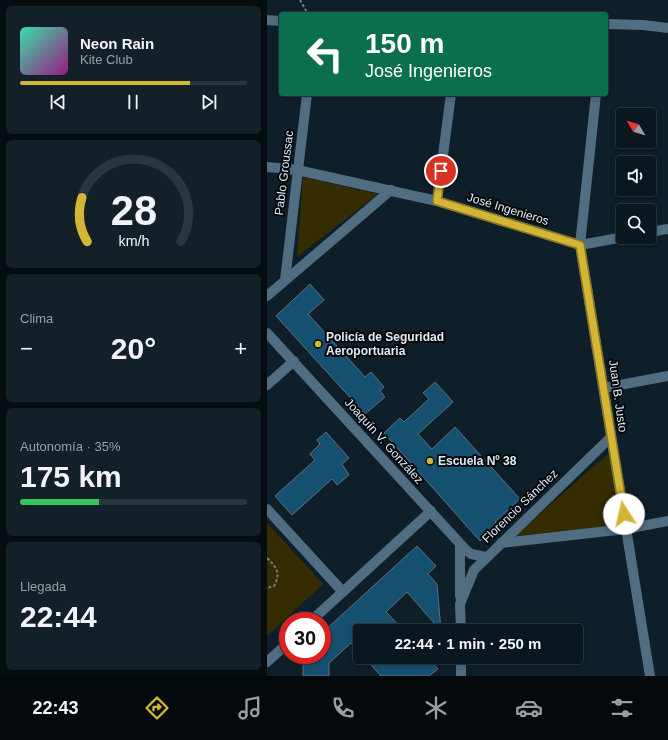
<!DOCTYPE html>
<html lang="es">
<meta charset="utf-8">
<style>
:root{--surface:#0a171f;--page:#132028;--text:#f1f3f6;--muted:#999fa4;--line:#2a363d;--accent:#d3b635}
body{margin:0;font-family:Helvetica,sans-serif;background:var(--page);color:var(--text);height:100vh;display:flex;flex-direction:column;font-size:15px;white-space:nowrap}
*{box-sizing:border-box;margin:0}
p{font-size:13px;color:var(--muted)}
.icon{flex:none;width:22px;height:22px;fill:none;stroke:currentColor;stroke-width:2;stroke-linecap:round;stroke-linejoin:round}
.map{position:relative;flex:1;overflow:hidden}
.side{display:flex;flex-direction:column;gap:6px;padding:6px;background:#060d11;width:267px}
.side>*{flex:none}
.guide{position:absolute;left:12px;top:12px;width:329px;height:84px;border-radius:4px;box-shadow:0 2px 6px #0003,0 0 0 1px var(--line);background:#0b6e4f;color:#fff;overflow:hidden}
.needle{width:26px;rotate:308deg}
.fabs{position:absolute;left:349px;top:108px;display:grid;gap:8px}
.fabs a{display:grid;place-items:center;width:40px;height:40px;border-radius:4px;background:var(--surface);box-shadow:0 2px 6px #0003,0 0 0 1px var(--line);font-size:20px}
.speed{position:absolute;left:12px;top:612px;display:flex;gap:8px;font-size:20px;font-weight:700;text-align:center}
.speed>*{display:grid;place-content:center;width:52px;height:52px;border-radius:50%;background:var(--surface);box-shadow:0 2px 6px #0003,0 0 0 1px var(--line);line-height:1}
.speed .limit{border:6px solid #d22;background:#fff;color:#111}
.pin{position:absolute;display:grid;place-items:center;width:34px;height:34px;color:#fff;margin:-17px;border:2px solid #fff;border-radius:50%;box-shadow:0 1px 4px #0007}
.me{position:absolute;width:44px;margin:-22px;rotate:350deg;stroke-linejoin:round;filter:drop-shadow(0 0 3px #0008)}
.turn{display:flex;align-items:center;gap:14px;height:84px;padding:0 20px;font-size:18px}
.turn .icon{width:52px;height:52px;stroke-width:2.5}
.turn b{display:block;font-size:28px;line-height:34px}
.big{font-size:30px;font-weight:700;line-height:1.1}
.side .tile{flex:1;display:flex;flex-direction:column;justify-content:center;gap:6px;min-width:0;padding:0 14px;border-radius:6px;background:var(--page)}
.side .dial{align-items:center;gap:0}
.dial svg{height:104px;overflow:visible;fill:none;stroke:var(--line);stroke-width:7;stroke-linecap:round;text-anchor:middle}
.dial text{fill:var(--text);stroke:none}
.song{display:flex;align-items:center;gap:12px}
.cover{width:48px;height:48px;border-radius:6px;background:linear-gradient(135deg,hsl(160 70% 55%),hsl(310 70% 35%))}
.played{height:4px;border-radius:2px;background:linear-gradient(90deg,var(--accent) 75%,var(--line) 75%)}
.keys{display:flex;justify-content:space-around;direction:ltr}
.heat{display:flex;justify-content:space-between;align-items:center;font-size:22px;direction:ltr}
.charge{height:6px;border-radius:3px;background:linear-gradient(90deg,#34c759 35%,var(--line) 0)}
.trip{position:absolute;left:86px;top:624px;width:230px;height:40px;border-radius:4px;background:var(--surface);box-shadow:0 2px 6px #0003,0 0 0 1px var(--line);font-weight:700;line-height:40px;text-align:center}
.tabs{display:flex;height:64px;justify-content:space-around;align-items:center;background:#04090c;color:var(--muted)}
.tabs .icon{width:28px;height:28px}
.tabs .active{color:var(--accent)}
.tabs b{font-size:18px;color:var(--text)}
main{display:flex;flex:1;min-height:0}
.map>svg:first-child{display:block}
.green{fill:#352c02}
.building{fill:#165071;stroke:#5c6f7c}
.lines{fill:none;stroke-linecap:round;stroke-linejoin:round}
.path{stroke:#707e87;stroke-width:2;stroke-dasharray:3 2;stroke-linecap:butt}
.minor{stroke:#516d81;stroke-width:10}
.route-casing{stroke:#897622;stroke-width:10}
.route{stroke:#d3b635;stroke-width:7}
.poi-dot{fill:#d3b635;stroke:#03080c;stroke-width:1.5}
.labels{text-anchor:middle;stroke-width:4;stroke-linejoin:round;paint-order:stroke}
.street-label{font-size:12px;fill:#dfeaf2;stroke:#03080c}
.poi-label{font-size:12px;font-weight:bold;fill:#dfeaf2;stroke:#03080c;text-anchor:start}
</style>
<main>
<section class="side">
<div class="tile">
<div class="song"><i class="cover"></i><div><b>Neon Rain</b><p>Kite Club</p></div></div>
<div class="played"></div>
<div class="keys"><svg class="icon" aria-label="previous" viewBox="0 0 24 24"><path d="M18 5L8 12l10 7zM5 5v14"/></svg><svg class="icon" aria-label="pause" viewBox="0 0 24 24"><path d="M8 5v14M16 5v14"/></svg><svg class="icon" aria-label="next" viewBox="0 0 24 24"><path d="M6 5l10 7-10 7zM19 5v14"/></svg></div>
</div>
<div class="tile dial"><svg viewBox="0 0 100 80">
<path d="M14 69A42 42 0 1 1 86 69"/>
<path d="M14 69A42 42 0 0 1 10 35" stroke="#d3b635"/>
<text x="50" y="56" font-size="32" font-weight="700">28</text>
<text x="50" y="72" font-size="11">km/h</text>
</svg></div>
<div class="tile"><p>Clima</p>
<div class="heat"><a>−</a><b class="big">20°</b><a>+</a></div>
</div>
<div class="tile"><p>Autonomía · 35%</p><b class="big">175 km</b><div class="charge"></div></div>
<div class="tile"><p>Llegada</p><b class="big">22:44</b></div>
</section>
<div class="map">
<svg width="401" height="676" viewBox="0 0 401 676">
<rect width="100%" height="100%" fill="#0e1f29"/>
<g class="green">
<polygon points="36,177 111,194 30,257"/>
<polygon points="342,453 352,525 248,536"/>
<polygon points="0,523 56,584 0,636"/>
</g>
<g class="building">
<polygon points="43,284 57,300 41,314 98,377 104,372 117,387 113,391 118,397 98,414 9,316"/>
<polygon points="168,382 186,402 151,434 165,449 188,427 253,499 228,522 231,525 213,541 117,433 133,418 137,422 162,399 156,393"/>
<polygon points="59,432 82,458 75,464 82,475 70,485 65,479 25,515 8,496 48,460 43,454 53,444 50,440"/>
<polygon points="150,546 169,566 161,574 170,584 174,631 140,592 119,612 137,631 93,631 93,653 84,643 62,663 62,676 36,676 36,655 55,655 55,633"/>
<polygon points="97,657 160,657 171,669 162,676 114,676"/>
</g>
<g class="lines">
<g class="path">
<polyline points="33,0 41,14"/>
<path d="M0,558C10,568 14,573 7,586L0,588"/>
</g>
<g class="minor">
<polyline points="0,20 14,21"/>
<polyline points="339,24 376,25 401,28"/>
<polyline points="329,94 313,245 383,676"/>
<polyline points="0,167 30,170 170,201 313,245 357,237"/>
<polyline points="170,201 184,94"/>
<polyline points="382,232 401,229"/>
<polyline points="18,280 40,94"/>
<polyline points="0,296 124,190"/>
<polyline points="0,333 198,549 204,554 219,557"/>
<polyline points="0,385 27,361"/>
<polyline points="337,388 401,376"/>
<polyline points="0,509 76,592"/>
<polyline points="234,543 359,529 401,521"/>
<polyline points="193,544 193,596"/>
<polyline points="44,621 164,511"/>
<polyline points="194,631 193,604 207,570 344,437"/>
<polyline points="194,657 194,676"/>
<polyline points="0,662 21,643"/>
</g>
</g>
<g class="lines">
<g class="route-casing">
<polyline id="route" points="174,171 170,201 313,245 357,514"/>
</g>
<use href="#route" class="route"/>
</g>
<g class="poi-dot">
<circle cx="51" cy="344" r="4"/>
<circle cx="163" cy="461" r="4"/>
</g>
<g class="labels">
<g class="street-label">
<text transform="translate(17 173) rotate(-83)" y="4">Pablo Groussac</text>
<text transform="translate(241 209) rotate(17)" y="4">José Ingenieros</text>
<text transform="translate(351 396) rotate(82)" y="4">Juan B. Justo</text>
<text transform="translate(117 441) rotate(48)" y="4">Joaquín V. González</text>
<text transform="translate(253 506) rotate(-44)" y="4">Florencio Sánchez</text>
</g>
<g class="poi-label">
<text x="59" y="341">Policía de Seguridad<tspan x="59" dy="14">Aeroportuaria</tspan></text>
<text x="171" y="465">Escuela Nº 38</text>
</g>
</g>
</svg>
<div class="fabs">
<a><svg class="needle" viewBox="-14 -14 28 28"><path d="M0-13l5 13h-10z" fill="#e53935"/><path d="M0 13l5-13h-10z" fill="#999fa4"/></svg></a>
<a><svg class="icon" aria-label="sound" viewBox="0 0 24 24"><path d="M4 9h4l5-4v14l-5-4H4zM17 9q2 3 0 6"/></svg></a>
<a><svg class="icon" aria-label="search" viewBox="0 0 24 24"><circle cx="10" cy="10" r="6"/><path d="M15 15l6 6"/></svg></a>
</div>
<div class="speed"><div class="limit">30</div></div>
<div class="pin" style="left:174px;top:171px;background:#d93025"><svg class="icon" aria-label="arrive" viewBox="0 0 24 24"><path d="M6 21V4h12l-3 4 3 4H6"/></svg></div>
<svg class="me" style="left:357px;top:514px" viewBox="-20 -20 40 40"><circle r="19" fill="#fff"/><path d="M0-13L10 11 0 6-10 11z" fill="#d3b635"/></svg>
<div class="trip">22:44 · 1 min · 250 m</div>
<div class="guide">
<div class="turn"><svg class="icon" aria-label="left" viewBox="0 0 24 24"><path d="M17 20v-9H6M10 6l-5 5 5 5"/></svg><div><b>150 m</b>José Ingenieros</div></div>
</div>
</div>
</main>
<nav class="tabs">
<b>22:43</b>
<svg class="icon active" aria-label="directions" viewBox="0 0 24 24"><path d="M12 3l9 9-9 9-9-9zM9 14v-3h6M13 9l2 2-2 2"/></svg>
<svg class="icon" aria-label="music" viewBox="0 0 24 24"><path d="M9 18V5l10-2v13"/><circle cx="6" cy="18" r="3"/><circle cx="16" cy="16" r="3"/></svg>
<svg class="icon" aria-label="phone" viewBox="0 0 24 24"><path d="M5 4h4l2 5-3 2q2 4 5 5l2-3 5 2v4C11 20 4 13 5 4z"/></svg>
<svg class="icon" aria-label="climate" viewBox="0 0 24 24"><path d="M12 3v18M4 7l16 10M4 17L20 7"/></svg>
<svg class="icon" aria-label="car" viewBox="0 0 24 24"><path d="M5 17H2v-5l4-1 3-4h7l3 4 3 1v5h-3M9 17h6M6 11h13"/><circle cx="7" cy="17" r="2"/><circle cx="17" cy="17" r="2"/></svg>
<svg class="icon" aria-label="filters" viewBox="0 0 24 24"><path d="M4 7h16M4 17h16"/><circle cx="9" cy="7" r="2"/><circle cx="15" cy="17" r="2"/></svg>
</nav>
